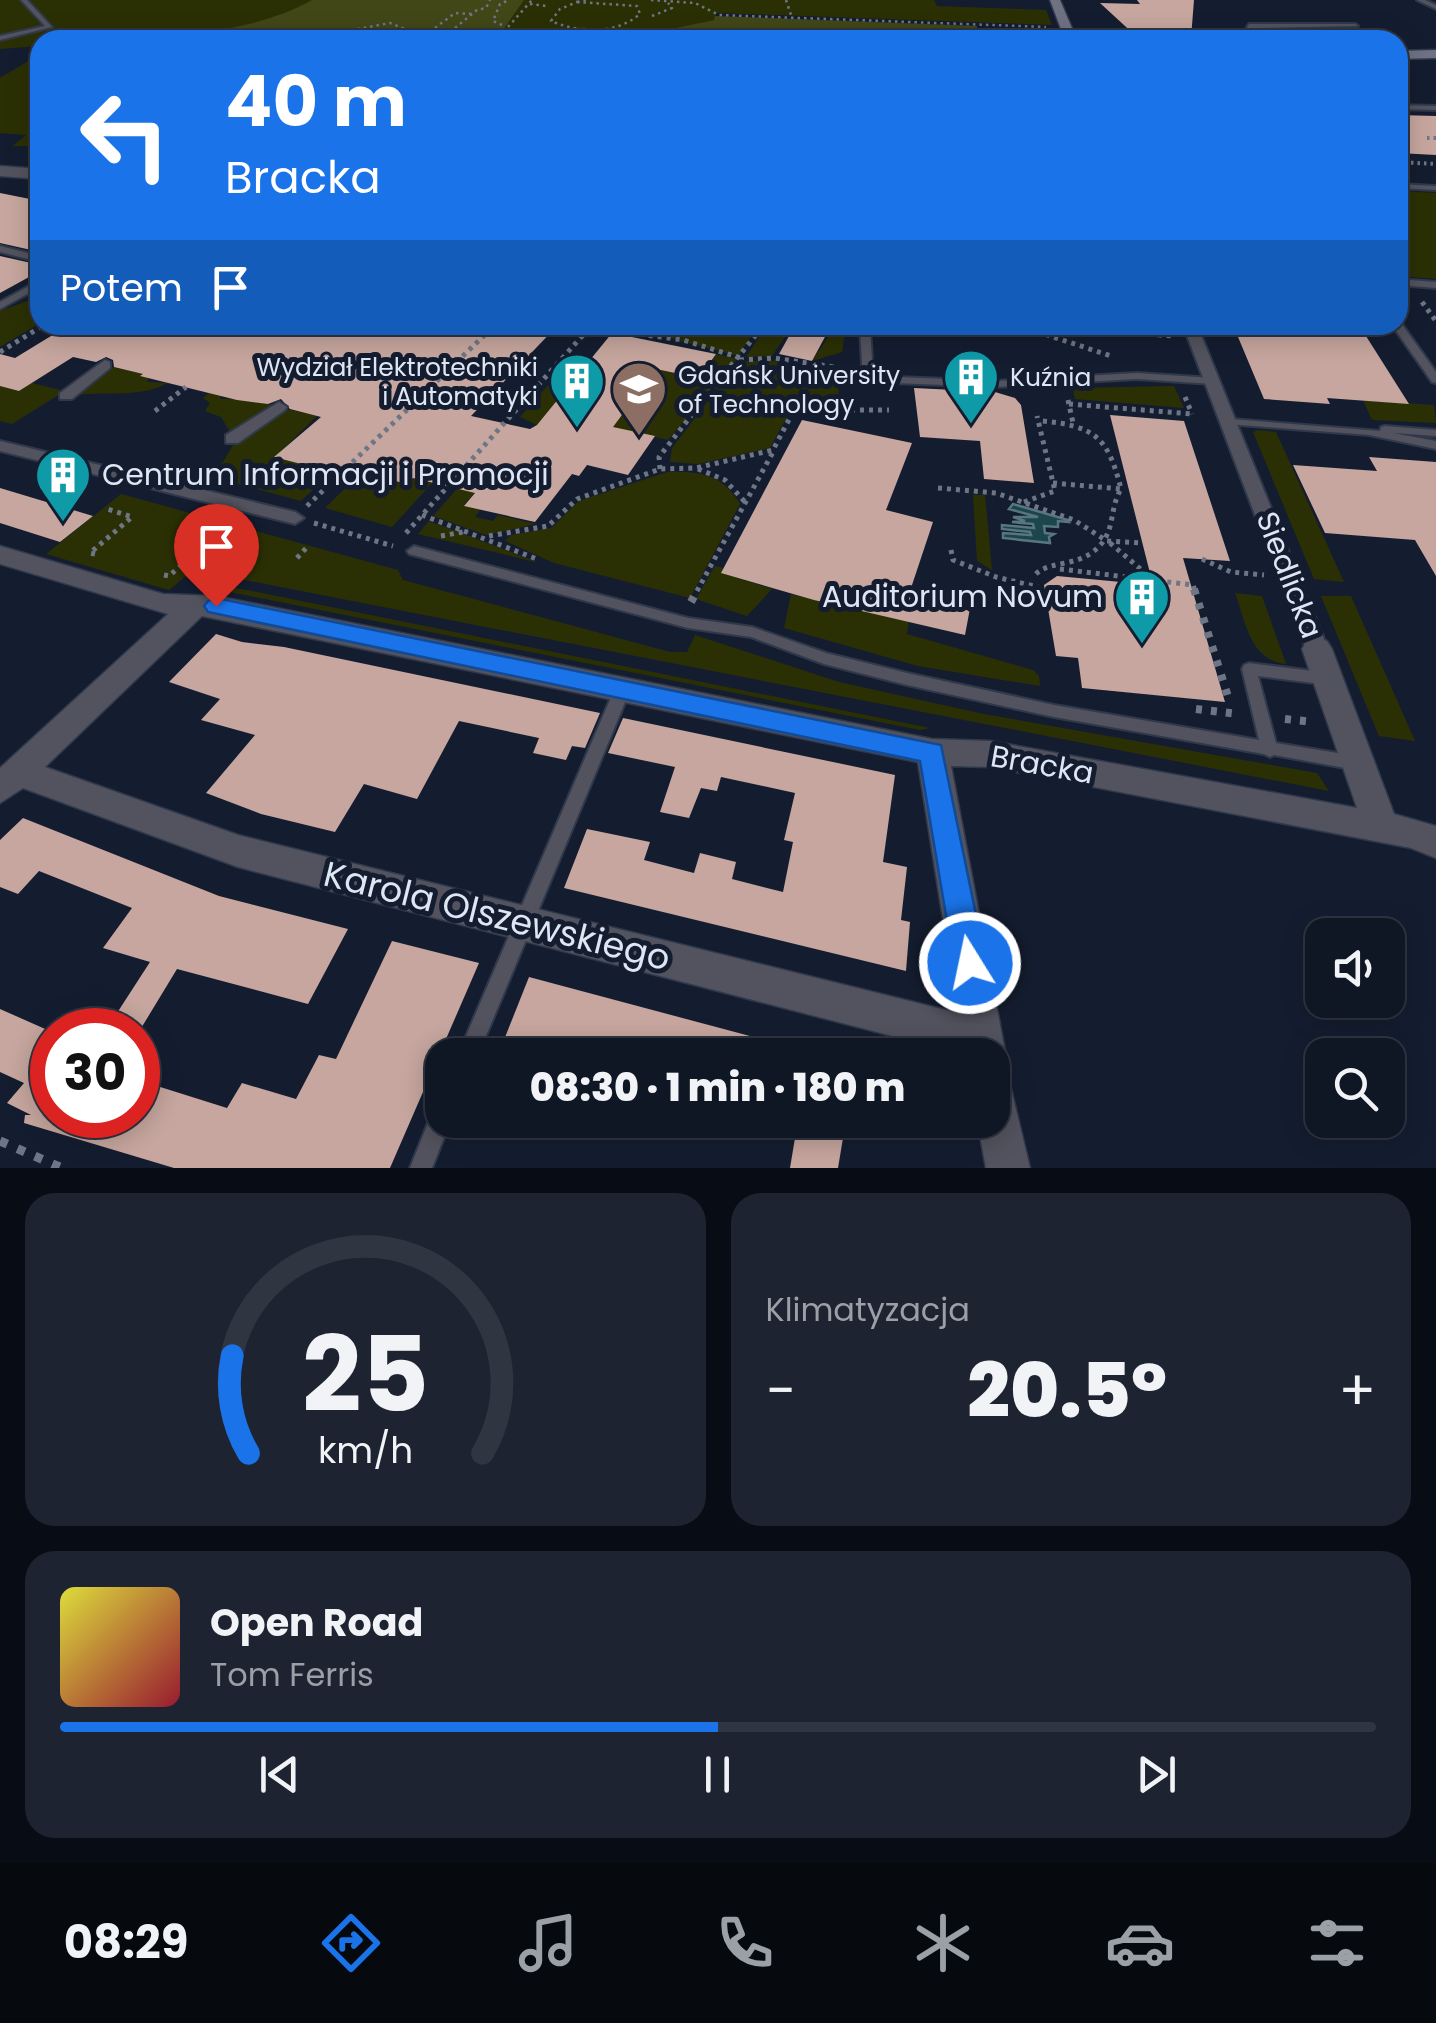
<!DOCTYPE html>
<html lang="pl">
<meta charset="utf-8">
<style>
:root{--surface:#0f1624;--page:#1d2331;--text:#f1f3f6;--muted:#9b9fa6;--line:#2f3541;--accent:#1a73e8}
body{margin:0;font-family:Poppins,sans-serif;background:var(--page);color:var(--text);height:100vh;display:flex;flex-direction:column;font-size:38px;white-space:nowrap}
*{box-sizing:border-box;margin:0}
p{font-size:32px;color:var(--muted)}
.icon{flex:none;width:55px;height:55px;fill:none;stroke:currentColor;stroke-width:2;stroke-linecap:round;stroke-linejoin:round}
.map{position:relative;height:1168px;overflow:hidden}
.panel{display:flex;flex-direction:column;gap:25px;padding:25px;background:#080c14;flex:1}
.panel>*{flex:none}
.top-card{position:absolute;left:30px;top:30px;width:1378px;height:305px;border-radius:30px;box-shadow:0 5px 25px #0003,0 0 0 2px var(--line);background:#1a73e8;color:#fff;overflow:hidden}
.controls{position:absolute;left:1305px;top:918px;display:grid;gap:20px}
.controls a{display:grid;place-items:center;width:100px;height:100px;border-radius:20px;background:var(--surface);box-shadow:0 5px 25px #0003,0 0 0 2px var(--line);font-size:50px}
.speed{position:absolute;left:30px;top:1008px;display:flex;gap:20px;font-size:50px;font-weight:700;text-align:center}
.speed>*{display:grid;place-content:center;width:130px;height:130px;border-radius:50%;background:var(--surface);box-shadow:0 5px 25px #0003,0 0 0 2px var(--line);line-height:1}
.speed .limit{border:15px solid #d22;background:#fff;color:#111}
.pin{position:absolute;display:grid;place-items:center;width:85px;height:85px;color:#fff;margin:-102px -42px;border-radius:50% 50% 50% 0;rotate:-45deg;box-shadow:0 0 10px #0007}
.pin .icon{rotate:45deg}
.me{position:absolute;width:110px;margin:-55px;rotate:350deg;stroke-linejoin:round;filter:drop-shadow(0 0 8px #0008)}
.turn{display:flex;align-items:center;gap:35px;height:210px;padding:0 30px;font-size:45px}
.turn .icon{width:130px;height:130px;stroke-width:2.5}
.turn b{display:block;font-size:70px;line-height:85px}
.then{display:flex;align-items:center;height:95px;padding:0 30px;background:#0003;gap:20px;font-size:38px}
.big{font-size:75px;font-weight:800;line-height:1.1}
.panel .tile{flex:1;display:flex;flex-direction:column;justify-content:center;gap:15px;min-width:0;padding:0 35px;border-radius:30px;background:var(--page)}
.panel .dial{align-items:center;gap:0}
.dial svg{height:260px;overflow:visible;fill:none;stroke:var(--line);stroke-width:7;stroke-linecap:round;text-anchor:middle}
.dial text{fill:var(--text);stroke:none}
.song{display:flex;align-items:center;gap:30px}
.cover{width:120px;height:120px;border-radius:15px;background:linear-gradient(135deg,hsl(60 70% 55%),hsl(350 70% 35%))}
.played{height:10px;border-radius:5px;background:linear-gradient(90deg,var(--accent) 50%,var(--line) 50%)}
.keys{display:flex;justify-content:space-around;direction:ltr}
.heat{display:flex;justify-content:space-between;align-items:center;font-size:55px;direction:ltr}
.panel .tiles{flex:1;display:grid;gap:25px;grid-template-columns:1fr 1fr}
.tile:last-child{grid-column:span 2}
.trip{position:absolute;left:425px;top:1038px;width:585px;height:100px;border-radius:30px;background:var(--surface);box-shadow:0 5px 25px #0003,0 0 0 2px var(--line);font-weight:800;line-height:100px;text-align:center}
.dock{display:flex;height:160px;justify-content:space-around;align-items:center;background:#06090e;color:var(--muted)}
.dock .icon{width:70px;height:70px}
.dock .current{color:var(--accent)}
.dock b{font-size:45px;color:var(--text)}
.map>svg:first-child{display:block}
.green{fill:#2b3004}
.forest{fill:#414717}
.water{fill:#1d464c;stroke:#57767e;stroke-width:2.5}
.building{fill:#c6a69e}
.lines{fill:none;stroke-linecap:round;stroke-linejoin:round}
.service-casing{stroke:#30394b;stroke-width:4}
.pedestrian-casing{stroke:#30394b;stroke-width:4}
.minor-casing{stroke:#30394b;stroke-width:3}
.secondary-casing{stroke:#30394b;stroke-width:3}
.path-far4{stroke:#6e7686;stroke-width:2.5;stroke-dasharray:2.5 4;stroke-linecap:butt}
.path-far3{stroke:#6e7686;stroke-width:4;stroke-dasharray:2.5 4;stroke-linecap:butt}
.path-far2{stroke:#6e7686;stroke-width:5;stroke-dasharray:4 5;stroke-linecap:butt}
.path-far1{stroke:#6e7686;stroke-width:8;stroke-dasharray:6 9;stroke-linecap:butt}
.path{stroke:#6e7686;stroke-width:9;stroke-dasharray:8 11;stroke-linecap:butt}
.service{fill:#52535e;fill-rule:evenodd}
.pedestrian{fill:#52535e;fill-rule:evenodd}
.minor{fill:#52535e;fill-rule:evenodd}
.secondary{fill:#6f7283;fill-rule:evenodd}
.route{fill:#1a73e8;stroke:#114b97;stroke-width:2.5}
.labels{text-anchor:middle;stroke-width:10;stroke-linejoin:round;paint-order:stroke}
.far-poi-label{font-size:25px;fill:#dfe6f3;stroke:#141d30;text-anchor:start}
.poi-label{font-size:30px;fill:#dfe6f3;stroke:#141d30;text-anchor:start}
.street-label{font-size:30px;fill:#dfe6f3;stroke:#141d30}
.near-street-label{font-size:35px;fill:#dfe6f3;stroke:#141d30}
</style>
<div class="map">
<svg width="1436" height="1168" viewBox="0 0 1436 1168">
<rect width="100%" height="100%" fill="#141d30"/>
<g class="green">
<polygon points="0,0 441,0 193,40 40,40 40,46 0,49"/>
<polygon points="464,0 934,0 937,6 1046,10 1052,25 717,13 714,20 648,35 651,40 444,40 503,30"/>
<polygon points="40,54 40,146 13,146 26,135 0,133 0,78"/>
<polygon points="1398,191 1436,193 1436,279 1398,276"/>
<polygon points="27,301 40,304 40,323 0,347 0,311"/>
<polygon points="678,325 759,325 738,356 645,332"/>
<polygon points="767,325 839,325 845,331 842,352 812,361 829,336 791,328 772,356 746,357"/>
<polygon points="576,354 592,358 580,371 584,373 537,425 520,417"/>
<polygon points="716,354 737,359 668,440 588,422 656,369 699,378"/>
<polygon points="742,361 775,361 836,373 841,408 796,408 714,393"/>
<path d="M113,367L143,374L141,376L149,378L147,382L167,383C143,398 106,391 78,395Z"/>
<polygon points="32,383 65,391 12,424 0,421 0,386 19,391"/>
<polygon points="1174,386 1184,408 1075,399 1073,388"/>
<path d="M209,393L222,396L220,399C237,398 253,401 273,405L231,434L221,417L205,411L210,403L203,398Z"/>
<polygon points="711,397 788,411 789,413 770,448 698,464 670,462 672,448"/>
<polygon points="1363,400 1434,405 1436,423 1372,420"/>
<polygon points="287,409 317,416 275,457 332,472 301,501 208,476 223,462 233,445"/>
<polygon points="1258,430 1276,432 1344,582 1314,579 1253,432"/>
<polygon points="506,433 500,464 464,505 480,510 475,517 493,521 498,515 536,524 486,535 433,516"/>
<polygon points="367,467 381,478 407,484 413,478 432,483 392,527 325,508"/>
<path d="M667,472C700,471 723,475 740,504L690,598L554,563L505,541L511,535L551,528L579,501Z"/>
<polygon points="121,494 398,570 403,580 670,652 687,652 695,635 839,682 984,714 1317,773 1329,791 193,570 169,590 46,554"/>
<polygon points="973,495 985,495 992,570 977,561"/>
<polygon points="429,521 540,563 418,534"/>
<polygon points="715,566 723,568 722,573 772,589 747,616 696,599"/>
<polygon points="203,582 257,592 930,728 920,730 195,585"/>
<path d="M1235,593L1262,596L1286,664C1250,660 1246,623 1235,593Z"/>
<polygon points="791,594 909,621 907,634 1033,670 1039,676 1040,686 918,666 784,628"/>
<polygon points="1321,596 1351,596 1415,741 1379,736"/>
</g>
<g class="forest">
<path d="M312,0H524L503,30L444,40H67C146,35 241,40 312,0Z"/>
<polygon points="715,16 977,26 976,40 651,40 647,34 714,20"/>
</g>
<polygon class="water" points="1013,504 1068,520 1069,522 1058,521 1058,527 1044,526 1045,533 1054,534 1049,537 1050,543 1003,538 1003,533 1031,535 1030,532 1002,529 1002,525 1034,528 1033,524 1012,522 1025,521 1013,517 1038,517 1009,509"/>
<g class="building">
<polygon points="1137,0 1194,0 1191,38 1138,38 1100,3 1140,4"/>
<polygon points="1398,115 1436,116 1436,155 1398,153"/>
<polygon points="0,193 40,201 40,252 0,243"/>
<polygon points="0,256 40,265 40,271 0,293"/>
<polygon points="69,325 558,325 471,416 530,429 537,425 612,333 716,354 699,378 656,369 613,427 655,436 628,475 587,465 579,476 572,474 535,522 464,506 475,493 413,478 407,484 338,466 332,472 274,457 321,417 290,409 281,399 268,404 237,400 140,376 143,374 114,367 113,360 106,357 96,362 73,357 19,391 0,386 0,354 15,358"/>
<polygon points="1233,325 1359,325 1409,404 1327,398 1330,404 1264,399"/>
<polygon points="793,329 826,335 812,361 779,354"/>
<polygon points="914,388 995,392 1015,398 1021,405 1034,483 984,479 980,441 920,437"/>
<polygon points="1110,415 1184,421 1230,561 1183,558 1225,702 1082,688 1078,658 1056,656 1044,585 1057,576 1153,585"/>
<polygon points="802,420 912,443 886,510 933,522 911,588 971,603 965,635 814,600 721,573"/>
<polygon points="1369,457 1436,462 1436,576 1415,540 1325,533 1293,465 1377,471"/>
<polygon points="0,488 93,516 60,542 0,523"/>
<polygon points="216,634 242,642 284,647 600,713 585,748 572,746 566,760 533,753 539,738 459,721 417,799 364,784 335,832 261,814 206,793 255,735 201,720 220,699 169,682"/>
<polygon points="623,718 895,775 883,862 907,867 901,920 910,922 906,971 564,888 587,829 650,842 644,860 694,873 700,853 736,862 732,879 783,892 793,842 784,840 795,793 721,777 717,791 701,788 689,818 660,812 675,767 608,753"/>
<polygon points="23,818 219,896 348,929 308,1004 177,969 140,1030 106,1030 150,962 103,948 132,908 39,871 18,894 0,887 0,840"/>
<polygon points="392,941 479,963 390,1168 174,1168 24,1123 25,1115 31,1115 7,1103 24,1083 0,1072 0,1009 52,1032 52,1115 138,1115 138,1080 227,1108 242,1083 296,1099 319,1055 336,1059"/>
<polygon points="529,977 791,1047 790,1055 498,1055"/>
<polygon points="798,1120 846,1120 838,1168 790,1168"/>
</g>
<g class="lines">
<g class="service-casing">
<g id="service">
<polygon points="21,0 27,0 52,27 0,40 0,36 45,26"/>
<polygon points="1417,0 1425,0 1436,5 1436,9"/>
<polygon points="1249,24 1355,24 1358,26 1255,28 1271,40 1264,40 1247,27"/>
<polygon points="1398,105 1436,106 1436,110 1398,109"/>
<polygon points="1398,184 1436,186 1436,190 1398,188"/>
<polygon points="0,246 40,256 40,262 0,252"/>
<polygon points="1398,279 1436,282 1436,288 1398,285"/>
<polygon points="40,280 40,287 0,309 0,302"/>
<polygon points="1398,322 1401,323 1436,372 1436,383 1432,382 1392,325 1398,325"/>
<polygon points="857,325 868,325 870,328 873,376 996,381 1137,373 1213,378 1218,381 1213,384 1137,379 996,387 868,382 863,379 860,329"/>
<polygon points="1231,419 1380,431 1381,427 1385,426 1436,430 1436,436 1393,433 1436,441 1436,449 1369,435 1227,424 1225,422"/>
<polygon points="414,546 688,618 752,627 826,653 907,673 1054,705 1259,740 1242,669 1244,665 1249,663 1329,673 1334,675 1337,679 1334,683 1329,685 1258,676 1276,743 1356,756 1362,758 1364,763 1362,768 1356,770 1274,755 1270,757 1264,754 1054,717 907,685 824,664 751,637 688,628 409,554 407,551"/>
<polygon points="623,682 628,684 631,688 478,1055 458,1055 615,688 618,684"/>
<polygon points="442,1105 442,1120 451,1120 432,1168 410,1168 434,1108"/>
</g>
</g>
<g class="pedestrian-casing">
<g id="pedestrian">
<polygon points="1183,325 1197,325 1328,649 1325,655 1309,655 1306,649"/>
<polygon points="105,360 110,362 110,368 72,399 60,399 60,393"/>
<polygon points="279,402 287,407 285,410 238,443 226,443 226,435"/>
<polygon points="0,441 295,512 304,518 295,524 0,451"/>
</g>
</g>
<g class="minor-casing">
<g id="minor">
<polygon points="0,166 40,169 40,179 0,176"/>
<path d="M0,546L163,594L216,596L932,739L990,741L1357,808L1302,649L1307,641L1317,638L1327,641L1332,649L1394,814L1436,826V858L1411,848L990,767L951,766L1005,1051L995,1067L1007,1072L1030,1168H986L977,1120H992V1055H966L238,867L23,788L0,803V768L168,614L0,564ZM202,616L918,762L958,1013L238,835L45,767Z"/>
</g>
</g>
<g class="secondary-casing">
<g id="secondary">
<polygon points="1050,0 1060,0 1077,40 1065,40"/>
<polygon points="1436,50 1436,58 1398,59 1398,51"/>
</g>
</g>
<g class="path-far4">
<polyline points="651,0 695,3 719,15 1046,27"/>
<polyline points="786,0 791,15"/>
<path d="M577,2L637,6L640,14C615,35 580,33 551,21L560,9Z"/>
<polyline points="577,2 586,0"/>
<polyline points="530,4 546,6"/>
<polyline points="652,16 672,8 668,3"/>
<polyline points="502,25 493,21 500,4 509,0"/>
<polyline points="508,27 532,0"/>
<polyline points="435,28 455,13 473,14"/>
<polyline points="455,28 477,10 486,8 490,0"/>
<polyline points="254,40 331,34 390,23 410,31 587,29"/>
</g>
<g class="path-far3">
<polyline points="1427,138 1436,138"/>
<polyline points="1398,162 1436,164"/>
</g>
<g class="path-far2">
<polyline points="1422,302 1436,321"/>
<polyline points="591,326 631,333 670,325"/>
<polyline points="1020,326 1114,357"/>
<polyline points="1032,326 1174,336"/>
<polyline points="631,333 683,340 741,358"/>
<polyline points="0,352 44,325"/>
<polyline points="740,360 774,358 847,369"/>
<polyline points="449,370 470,375"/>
<polyline points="708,394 764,325"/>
<polyline points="1185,397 1192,414"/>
<polyline points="1068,400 1073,423"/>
<polyline points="1069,404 1192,414"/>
<polyline points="155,411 186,387"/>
<polyline points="660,469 659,457 708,394 794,410"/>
<polyline points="698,469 725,480 745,502"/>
<polyline points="1053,483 1121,489"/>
<polyline points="938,488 996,493 1074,520 1107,541 1142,543"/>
<polyline points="1024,502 1055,491 1037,416"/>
<polyline points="307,506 495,325"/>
<polyline points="422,515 537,559"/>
<polyline points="314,523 393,546"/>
<polyline points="406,533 592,325"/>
<polyline points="214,536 228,524"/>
<polyline points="441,536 468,531"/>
<polyline points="489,536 548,526 577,499 660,469 696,468 773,450 794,410 889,410"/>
<polyline points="1110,543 1150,577"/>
<polyline points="951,550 953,560 996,577 1038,587"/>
<polyline points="95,554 90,553 132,517 104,508"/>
<polyline points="297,558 309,545"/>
<polyline points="1202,559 1231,572 1264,575"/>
<polyline points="1060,569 1193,585 1195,591"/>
<path d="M1036,574C1051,559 1081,569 1102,543C1115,526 1110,507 1121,489C1108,437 1095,426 1042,421"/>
<polyline points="164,575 169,576 194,554"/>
<polyline points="697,591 773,452"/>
</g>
<g class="path-far1">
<polyline points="1194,589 1230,703"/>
<polyline points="691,602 698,589"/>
<polyline points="1196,709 1238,714"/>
<polyline points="1285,719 1313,722"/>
</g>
<g class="path">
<polyline points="431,1093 442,1067"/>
<polyline points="0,1141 62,1168"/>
</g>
<use href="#service" class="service"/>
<use href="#pedestrian" class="pedestrian"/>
<use href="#minor" class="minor"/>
<use href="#secondary" class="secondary"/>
</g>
<polygon class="route" points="216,598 941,745 986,963 981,974 970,978 959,974 954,963 920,761 208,612 204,606 208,601"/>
<defs>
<g id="building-pin" transform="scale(2.875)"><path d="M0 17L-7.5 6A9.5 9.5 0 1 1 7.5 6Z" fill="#0f9aa8" stroke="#141d30"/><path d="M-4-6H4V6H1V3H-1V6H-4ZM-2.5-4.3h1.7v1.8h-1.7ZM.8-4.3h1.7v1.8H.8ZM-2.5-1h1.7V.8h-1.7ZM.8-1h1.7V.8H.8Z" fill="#fff"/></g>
<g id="university-pin" transform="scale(2.875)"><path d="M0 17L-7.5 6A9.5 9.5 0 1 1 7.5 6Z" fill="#8d6e63" stroke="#141d30"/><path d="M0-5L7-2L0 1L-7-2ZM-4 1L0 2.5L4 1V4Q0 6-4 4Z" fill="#fff"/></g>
</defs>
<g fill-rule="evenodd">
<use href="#building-pin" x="971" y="377"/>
<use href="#building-pin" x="577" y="381"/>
<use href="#university-pin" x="639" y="389"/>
<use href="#building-pin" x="63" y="475"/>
<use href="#building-pin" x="1142" y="597"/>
</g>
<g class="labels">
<g class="far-poi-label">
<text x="538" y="376" text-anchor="end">Wydział Elektrotechniki<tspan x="538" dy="29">i Automatyki</tspan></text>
<text x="678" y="384">Gdańsk University<tspan x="678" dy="29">of Technology</tspan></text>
<text x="1010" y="386">Kuźnia</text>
</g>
<g class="poi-label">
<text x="102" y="485">Centrum Informacji i Promocji</text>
<text x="1103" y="607" text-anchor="end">Auditorium Novum</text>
</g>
<g class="street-label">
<text transform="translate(1289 575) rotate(69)" y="10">Siedlicka</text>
<text transform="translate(1042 765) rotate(10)" y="10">Bracka</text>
</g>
<g class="near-street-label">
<text transform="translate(497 916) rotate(14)" y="12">Karola Olszewskiego</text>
</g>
</g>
</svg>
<div class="controls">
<a><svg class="icon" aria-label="sound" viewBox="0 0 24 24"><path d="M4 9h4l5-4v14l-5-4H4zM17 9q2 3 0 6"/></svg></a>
<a><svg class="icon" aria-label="search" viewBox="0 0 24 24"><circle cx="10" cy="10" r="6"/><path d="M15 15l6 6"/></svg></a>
</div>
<div class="speed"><div class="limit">30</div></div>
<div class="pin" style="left:216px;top:606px;background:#d93025"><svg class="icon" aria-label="arrive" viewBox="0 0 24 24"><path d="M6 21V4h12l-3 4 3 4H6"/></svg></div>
<svg class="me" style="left:970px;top:963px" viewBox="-20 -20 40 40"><circle r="17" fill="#1a73e8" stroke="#fff" stroke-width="3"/><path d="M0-11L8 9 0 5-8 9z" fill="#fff"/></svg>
<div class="trip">08:30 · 1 min · 180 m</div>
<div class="top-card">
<div class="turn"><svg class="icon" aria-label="left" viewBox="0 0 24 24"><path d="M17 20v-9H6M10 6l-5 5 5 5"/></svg><div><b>40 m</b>Bracka</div></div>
<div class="then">Potem<svg class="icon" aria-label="arrive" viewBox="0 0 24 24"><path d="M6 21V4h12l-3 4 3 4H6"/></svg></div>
</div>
</div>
<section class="panel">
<div class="tiles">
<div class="tile dial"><svg viewBox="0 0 100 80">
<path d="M14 69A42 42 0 1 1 86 69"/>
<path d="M14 69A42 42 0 0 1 9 39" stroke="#1a73e8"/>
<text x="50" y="56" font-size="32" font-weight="700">25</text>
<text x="50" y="72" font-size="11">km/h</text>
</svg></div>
<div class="tile"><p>Klimatyzacja</p>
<div class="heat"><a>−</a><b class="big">20.5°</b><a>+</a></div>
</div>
<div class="tile">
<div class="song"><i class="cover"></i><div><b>Open Road</b><p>Tom Ferris</p></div></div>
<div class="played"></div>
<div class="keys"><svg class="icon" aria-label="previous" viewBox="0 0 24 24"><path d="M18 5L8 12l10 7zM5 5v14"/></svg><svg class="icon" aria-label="pause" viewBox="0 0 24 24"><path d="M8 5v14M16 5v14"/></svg><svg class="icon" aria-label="next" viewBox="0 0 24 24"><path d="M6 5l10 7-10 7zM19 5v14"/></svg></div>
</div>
</div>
</section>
<nav class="dock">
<b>08:29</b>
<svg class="icon current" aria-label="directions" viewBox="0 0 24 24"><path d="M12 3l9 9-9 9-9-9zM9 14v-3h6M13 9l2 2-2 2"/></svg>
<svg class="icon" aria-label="music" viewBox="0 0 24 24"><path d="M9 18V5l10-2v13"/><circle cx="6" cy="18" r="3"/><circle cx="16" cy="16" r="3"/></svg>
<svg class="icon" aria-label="phone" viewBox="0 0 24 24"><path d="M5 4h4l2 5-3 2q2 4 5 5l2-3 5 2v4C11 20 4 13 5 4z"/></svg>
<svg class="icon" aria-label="climate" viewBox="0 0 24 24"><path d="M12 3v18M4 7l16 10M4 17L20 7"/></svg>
<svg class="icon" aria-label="car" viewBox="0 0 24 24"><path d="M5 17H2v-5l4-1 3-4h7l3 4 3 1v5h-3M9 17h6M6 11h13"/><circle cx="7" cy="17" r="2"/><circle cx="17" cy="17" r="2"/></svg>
<svg class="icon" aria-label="filters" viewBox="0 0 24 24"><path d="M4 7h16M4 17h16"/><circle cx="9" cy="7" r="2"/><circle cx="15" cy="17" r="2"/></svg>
</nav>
